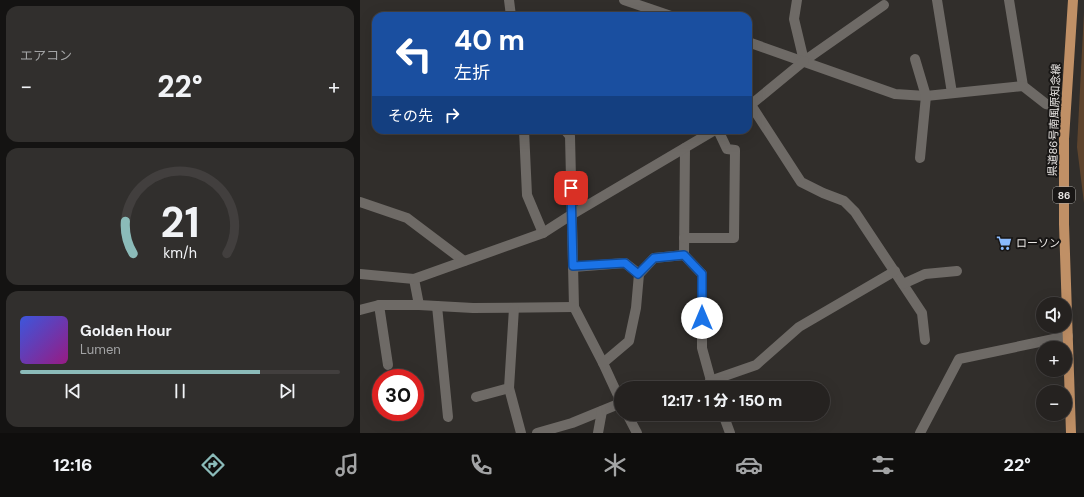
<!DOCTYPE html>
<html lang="ja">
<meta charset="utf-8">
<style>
:root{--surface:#252220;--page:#312f2d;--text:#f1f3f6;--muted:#a3a4a5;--line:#423f3e;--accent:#8bbbb9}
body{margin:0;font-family:"DM Sans","Noto Sans JP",sans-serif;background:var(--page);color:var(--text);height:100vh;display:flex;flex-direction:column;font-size:15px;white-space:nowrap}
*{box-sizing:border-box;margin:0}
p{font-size:13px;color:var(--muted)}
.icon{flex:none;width:22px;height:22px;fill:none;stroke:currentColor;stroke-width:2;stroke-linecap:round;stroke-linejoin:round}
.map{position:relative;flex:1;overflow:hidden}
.side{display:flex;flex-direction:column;gap:6px;padding:6px;background:#141312;width:360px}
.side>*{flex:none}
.guide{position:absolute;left:12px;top:12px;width:380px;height:122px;border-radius:12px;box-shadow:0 4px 16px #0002,0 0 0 1px var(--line);background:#1a4fa0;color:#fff;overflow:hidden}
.controls{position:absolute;left:676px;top:297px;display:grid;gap:8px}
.controls a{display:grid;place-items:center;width:36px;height:36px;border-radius:50%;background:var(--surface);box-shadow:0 4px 16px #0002,0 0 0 1px var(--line);font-size:20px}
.speed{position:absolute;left:12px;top:369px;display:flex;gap:8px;font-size:20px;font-weight:700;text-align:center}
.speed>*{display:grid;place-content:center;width:52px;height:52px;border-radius:50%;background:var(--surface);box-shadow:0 4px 16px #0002,0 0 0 1px var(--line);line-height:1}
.speed .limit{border:6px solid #d22;background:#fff;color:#111}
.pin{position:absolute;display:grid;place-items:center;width:34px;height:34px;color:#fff;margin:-17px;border-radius:8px;box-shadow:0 2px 6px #0006}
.me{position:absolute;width:44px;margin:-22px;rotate:0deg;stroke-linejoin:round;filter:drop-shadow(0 0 3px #0008)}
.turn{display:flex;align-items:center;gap:14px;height:84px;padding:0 16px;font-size:18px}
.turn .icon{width:52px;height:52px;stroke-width:2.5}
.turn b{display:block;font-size:28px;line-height:34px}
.then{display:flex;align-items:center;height:38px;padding:0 16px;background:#0003;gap:8px;font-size:15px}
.big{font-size:30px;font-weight:800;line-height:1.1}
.side .tile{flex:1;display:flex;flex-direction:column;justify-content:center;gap:6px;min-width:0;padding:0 14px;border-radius:12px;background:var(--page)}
.side .dial{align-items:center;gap:0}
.dial svg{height:104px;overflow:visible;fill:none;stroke:var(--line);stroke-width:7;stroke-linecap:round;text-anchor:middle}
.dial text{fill:var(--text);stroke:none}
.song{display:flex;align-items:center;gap:12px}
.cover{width:48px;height:48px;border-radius:6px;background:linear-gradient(135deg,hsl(230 70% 55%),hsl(310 70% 35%))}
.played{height:4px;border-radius:2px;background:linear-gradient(90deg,var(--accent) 75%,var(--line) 75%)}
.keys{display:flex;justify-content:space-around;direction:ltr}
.heat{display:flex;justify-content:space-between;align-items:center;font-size:22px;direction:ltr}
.trip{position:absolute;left:254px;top:381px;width:216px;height:40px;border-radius:20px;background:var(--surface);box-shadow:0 4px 16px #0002,0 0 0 1px var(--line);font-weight:800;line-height:40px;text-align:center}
.tab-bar{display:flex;height:64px;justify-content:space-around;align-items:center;background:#0f0e0d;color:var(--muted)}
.tab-bar .icon{width:28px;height:28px}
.tab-bar .current{color:var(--accent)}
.tab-bar b{font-size:18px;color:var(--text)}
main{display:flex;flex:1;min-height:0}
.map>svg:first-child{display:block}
.green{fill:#5e442d}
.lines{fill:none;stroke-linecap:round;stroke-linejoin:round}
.street{stroke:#6e6a66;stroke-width:10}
.primary{stroke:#c09066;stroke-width:10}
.route-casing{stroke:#114b97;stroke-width:10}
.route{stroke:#1a73e8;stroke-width:7}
.labels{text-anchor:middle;stroke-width:4;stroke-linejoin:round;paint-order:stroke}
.shield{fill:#181615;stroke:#aaa8a6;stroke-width:1}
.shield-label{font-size:10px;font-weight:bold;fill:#e9e6e4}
.street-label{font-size:11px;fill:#e9e6e4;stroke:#181615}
.poi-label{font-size:11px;fill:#e9e6e4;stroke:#181615;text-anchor:start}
</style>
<main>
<section class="side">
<div class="tile"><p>エアコン</p>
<div class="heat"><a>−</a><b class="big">22°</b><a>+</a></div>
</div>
<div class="tile dial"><svg viewBox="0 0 100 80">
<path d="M14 69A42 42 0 1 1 86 69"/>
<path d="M14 69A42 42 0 0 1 8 44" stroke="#8bbbb9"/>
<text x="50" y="56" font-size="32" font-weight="700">21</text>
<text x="50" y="72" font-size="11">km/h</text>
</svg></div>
<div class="tile">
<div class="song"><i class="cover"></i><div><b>Golden Hour</b><p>Lumen</p></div></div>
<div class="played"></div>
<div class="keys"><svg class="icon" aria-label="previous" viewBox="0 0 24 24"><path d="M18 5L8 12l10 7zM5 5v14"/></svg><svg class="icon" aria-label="pause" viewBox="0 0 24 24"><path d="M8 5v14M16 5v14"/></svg><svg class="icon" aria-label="next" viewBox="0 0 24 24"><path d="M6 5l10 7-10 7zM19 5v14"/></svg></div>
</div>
</section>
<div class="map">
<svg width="724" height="433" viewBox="0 0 724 433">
<rect width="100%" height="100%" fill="#312e2b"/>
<polygon class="green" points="724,12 724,203 717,147"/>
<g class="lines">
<g class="street">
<polyline points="149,0 151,16"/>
<polyline points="264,0 311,16"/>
<polyline points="437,0 434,19 444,61 524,5"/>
<polyline points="577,0 592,93"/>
<polyline points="649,0 663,86 686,104 705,108"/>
<polyline points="388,42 535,94 566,96 663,86"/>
<polyline points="555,59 566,96 560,158"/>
<polyline points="391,105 441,182 463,193 484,201 495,212 562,313 565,340"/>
<polyline points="388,107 444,61"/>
<polyline points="164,130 167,195 183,233"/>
<polyline points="205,130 210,136 214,307 243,363 261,402"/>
<polyline points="325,148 324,255 342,274 342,348 353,388"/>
<polyline points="0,202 47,218 104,261"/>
<polyline points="324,238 374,238 375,150 367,149 358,130"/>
<polyline points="213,267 265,263 279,274"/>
<polyline points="0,274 54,279 59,305"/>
<polyline points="54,279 183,233 211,215 355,130"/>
<polyline points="543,284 565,274 597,271"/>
<polyline points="19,305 28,365"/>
<polyline points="77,306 88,417"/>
<polyline points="0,310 19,305 59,305 113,308 214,307"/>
<polyline points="243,363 269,341 276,308 279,274 294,258 324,255"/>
<polyline points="350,381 396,365 439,327 535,271"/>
<polyline points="149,388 161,433"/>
<polyline points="116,397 149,388 154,308"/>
<polyline points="267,414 277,433"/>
<polyline points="363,414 370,433"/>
<polyline points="177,433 212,423 261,403"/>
<polyline points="238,433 242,411"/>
<polyline points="560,433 599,359 708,336"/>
</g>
<polyline class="primary" points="711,433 704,224 704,139 713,0"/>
</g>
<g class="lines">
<g class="route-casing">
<polyline id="route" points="211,188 213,266 265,263 278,274 294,258 324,255 342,274 342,318"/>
</g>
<use href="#route" class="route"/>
</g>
<defs>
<g id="supermarket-bare" transform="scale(1.2)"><path d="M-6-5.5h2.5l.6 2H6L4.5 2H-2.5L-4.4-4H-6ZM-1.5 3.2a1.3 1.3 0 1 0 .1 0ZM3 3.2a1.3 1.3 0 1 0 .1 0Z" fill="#8abafc" stroke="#181615" stroke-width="2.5" paint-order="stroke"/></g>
</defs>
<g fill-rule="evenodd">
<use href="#supermarket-bare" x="644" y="243"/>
</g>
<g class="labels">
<rect class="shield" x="693" y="187" width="22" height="16" rx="3"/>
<g class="shield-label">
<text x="704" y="199">86</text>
</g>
<g class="street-label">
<text transform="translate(694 120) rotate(-88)" y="4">県道86号南風原知念線</text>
</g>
<g class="poi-label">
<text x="656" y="247">ローソン</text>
</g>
</g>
</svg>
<div class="controls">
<a><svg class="icon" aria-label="sound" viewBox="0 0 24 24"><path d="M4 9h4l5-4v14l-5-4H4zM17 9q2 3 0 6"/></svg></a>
<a>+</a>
<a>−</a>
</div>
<div class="speed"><div class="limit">30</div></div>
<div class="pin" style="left:211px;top:188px;background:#d93025"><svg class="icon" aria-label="arrive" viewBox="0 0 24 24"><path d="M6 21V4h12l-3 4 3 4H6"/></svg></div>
<svg class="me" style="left:342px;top:318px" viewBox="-20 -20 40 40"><circle r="19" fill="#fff"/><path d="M0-13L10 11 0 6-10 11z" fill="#1a73e8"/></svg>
<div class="trip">12:17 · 1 分 · 150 m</div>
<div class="guide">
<div class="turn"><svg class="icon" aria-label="left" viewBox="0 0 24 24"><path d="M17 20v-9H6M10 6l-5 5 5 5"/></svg><div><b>40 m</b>左折</div></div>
<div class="then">その先<svg class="icon" aria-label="right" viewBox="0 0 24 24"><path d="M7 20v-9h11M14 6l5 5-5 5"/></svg></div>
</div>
</div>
</main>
<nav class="tab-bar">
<b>12:16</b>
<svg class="icon current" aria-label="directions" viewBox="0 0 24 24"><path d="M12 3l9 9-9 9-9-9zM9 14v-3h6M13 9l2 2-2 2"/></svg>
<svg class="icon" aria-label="music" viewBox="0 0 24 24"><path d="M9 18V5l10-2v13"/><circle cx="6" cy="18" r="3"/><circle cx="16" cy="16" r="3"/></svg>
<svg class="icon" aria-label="phone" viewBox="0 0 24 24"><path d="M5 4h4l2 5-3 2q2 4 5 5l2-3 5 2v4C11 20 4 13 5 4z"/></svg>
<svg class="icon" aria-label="climate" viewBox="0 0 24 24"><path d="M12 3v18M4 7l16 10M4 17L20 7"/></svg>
<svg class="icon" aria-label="car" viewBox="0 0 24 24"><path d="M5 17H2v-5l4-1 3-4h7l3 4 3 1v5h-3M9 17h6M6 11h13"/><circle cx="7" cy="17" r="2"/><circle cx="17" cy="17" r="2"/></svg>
<svg class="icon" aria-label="filters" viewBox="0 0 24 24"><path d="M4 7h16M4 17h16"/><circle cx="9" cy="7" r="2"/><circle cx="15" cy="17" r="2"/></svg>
<b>22°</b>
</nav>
